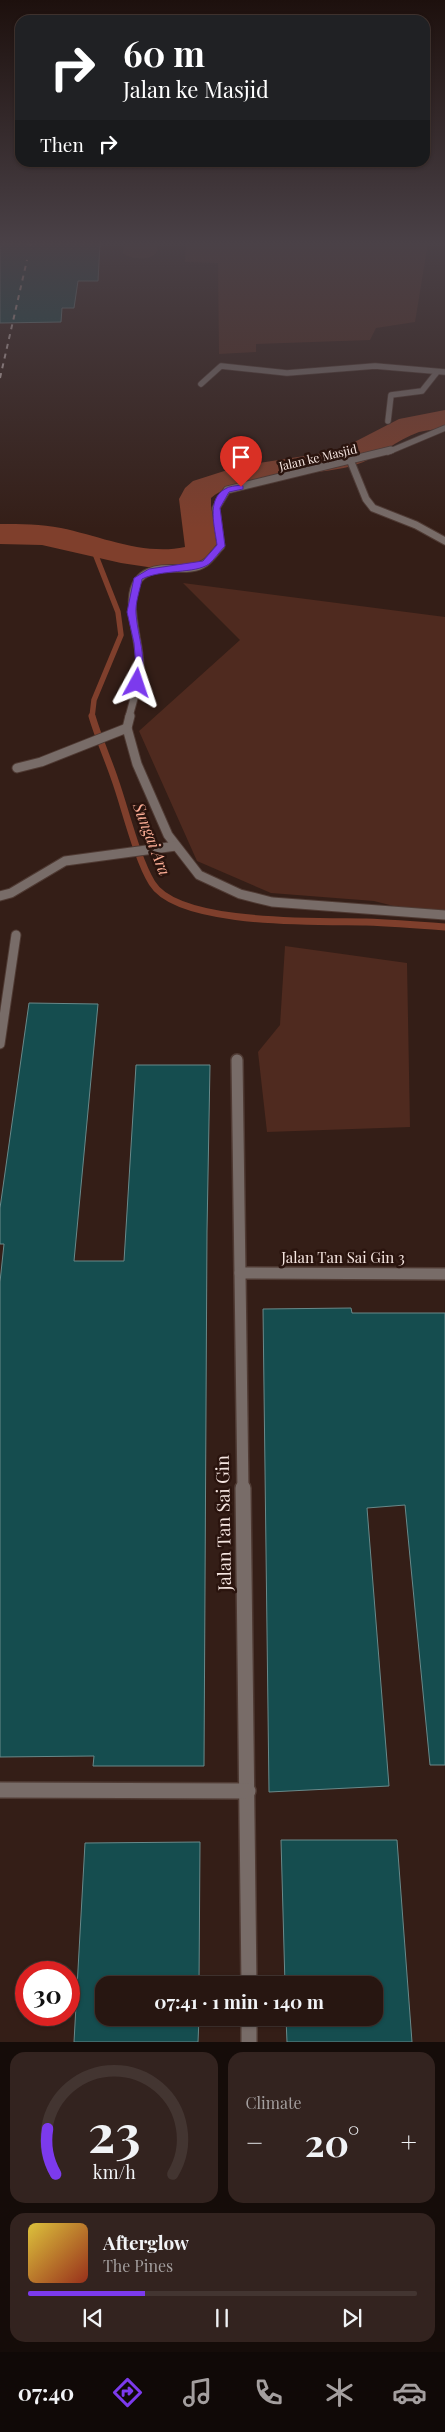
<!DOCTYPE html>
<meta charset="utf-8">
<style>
:root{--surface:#271611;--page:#33231f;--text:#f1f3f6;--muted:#a49f9f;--line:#433531;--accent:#7c3aed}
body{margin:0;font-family:"Playfair Display",serif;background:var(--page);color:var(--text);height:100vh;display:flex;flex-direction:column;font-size:19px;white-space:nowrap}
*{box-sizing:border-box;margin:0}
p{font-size:16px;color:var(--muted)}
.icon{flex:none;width:28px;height:28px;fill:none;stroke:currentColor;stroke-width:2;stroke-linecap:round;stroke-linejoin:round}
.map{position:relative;height:2042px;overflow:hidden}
.sheet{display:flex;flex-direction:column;gap:10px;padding:10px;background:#150c09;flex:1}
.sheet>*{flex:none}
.guide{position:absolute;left:15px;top:15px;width:415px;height:152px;border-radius:15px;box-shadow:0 1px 4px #0004,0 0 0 1px var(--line);background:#202124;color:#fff;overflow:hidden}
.speed{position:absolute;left:15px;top:1961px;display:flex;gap:10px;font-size:25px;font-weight:700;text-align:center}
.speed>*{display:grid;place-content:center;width:65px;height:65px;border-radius:50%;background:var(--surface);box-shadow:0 1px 4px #0004,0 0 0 1px var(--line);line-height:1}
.speed .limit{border:8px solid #d22;background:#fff;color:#111}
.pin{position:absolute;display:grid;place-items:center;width:42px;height:42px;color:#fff;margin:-51px -21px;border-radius:50% 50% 50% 0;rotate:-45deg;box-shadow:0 0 5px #0007}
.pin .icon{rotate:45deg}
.me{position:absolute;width:55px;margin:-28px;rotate:5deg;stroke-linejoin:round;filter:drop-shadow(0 0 4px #0008)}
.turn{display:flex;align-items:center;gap:18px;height:105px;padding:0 25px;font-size:22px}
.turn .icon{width:65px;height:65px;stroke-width:2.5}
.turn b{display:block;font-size:35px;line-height:42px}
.then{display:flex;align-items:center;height:48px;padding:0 25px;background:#0003;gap:10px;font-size:19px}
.big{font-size:38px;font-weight:700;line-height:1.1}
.sheet .tile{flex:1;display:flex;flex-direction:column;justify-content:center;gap:8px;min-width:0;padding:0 18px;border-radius:15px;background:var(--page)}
.sheet .dial{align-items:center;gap:0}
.dial svg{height:130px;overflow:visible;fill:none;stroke:var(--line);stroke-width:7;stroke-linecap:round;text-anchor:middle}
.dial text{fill:var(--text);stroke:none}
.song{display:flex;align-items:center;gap:15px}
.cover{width:60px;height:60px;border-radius:8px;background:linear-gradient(135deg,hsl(50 70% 55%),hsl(10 70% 35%))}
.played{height:5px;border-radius:2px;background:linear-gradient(90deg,var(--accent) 30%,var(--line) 30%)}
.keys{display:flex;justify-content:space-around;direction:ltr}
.heat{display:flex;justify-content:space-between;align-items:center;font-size:28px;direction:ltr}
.sheet .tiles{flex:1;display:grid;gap:10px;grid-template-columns:1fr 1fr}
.tile:last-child{grid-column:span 2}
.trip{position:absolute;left:95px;top:1976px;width:288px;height:50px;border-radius:15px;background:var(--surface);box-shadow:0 1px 4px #0004,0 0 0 1px var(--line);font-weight:700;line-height:50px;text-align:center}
.dock{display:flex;height:80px;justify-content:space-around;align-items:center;background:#100907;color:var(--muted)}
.dock .icon{width:35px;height:35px}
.dock .current{color:var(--accent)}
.dock b{font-size:22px;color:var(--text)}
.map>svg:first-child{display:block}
.green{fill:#4f2a1f}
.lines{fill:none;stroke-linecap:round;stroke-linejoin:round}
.stream-far1{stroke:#7f3f2c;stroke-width:5.5}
.stream{stroke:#7f3f2c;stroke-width:7}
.river{fill:#7f3f2c;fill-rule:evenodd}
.building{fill:#154d4f;stroke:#68898a}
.minor-far4-casing{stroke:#4f3a33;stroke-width:7}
.minor-far3-casing{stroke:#4f3a33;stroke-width:9}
.minor-far2-casing{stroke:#4f3a33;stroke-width:11}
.minor-far1-casing{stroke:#4f3a33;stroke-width:14}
.minor-casing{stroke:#4f3a33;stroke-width:18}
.minor-far4{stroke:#786c68;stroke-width:5.5}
.minor-far3{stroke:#786c68;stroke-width:7}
.minor-far2{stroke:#786c68;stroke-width:9}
.minor-far1{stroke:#786c68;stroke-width:11}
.minor{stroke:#786c68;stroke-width:15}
.rail{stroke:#cbb9b4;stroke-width:2;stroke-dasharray:5 5;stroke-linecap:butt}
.route{fill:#7c3aed;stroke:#51269a}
.labels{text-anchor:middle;stroke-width:5;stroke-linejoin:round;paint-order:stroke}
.far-street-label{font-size:12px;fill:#f5e5e0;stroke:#2a140e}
.street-label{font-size:15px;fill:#f5e5e0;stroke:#2a140e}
.water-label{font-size:16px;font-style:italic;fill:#fdae96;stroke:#2a140e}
.near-street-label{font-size:18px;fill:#f5e5e0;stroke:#2a140e}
</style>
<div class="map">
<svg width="445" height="2042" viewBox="0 0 445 2042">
<rect width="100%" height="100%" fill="#341e17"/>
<g class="green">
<path d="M125,243H157C157,246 158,249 157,251C153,262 129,259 123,253Z"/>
<polygon points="186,243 428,243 415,322 376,328 370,340 256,344 256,352 219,354 218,263 185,262"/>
<polygon points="183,583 445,617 445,919 374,901 271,893 197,861 139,731 240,640"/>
<polygon points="285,946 407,963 410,1127 267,1132 258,1052 280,1025"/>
</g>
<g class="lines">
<polyline class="stream-far1" points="92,717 94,700 121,635 118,612 96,556 97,548"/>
<path class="stream" d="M92,716C98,737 108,759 115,780C125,808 137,859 152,883C178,926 319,921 366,922C392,923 419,925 445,927"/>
<path class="river" d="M445,410V428C437,429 427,430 419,432C396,440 378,458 355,465C317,477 239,473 211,498V506L219,548L212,561L181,569H161L121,563L42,545L0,544V524C21,524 41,524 61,528C100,536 144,556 185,547L179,499L185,488L193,481L240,466L337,451L399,419Z"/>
</g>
<g class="building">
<polygon points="0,243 100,243 98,281 78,281 74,308 62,308 61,322 0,323"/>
<polygon points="29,1003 98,1004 74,1261 124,1261 136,1065 210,1065 207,1231 204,1766 93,1766 94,1756 0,1757 0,1282 4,1244 0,1244 0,1208"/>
<polygon points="351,1308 352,1313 445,1313 445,1765 430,1765 405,1505 367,1508 389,1786 269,1792 263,1309"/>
<polygon points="281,1840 397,1840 412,2042 287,2042 286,2018 374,2018 374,1985 285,1985"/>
<polygon points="200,1842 199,1985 104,1985 104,2018 199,2018 198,2042 74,2042 85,1843"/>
</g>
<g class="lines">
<g class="minor-far4-casing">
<g id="minor-far4">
<polyline points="201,384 221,366 287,373 375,366 445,372"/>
<polyline points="388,421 391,395 422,391 437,372"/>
<polyline points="388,452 445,428"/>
</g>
</g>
<g class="minor-far3-casing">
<g id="minor-far3">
<polyline points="351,462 366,499 373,508 416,525 445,541"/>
<path d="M129,717C133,701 139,684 140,668C142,643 116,585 149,572C166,564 189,574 205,563C211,559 216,551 221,546L216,508L227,490L391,450"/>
</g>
</g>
<g class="minor-far2-casing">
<g id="minor-far2">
<polyline points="130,716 127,728 137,764 168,835 199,875 240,894 272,902 445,915"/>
<polyline points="17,768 41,762 127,728"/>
<polyline points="0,896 11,893 65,861 176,846"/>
<polyline points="0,1044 16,935"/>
</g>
</g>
<g class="minor-far1-casing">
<g id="minor-far1">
<polyline points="237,1060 243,1490"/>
<polyline points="240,1273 445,1274"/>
</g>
</g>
<g class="minor-casing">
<g id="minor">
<polyline points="243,1488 249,1985"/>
<polyline points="0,1790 248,1791"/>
<polyline points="249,2018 249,2042"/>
</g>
</g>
<use href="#minor-far4" class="minor-far4"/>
<use href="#minor-far3" class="minor-far3"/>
<use href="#minor-far2" class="minor-far2"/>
<use href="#minor-far1" class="minor-far1"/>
<use href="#minor" class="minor"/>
<g class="rail">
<polyline points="30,246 31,243"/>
<polyline points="0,378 27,260"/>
</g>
</g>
<linearGradient id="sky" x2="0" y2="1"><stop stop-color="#1d100d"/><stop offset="0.46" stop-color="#4a4147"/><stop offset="1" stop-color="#4a4147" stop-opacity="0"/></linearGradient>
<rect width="445" height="529" fill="url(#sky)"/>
<path class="route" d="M241,485L243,486V489L229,492L220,508L225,546C220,551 214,560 209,564C195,574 162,569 142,579C140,590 135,603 136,614C138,639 147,656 141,683L134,685L136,668L134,643L127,612L134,578L149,569L203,561L217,545C215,528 206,499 225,489C229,486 236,486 241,485Z"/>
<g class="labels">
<g class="far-street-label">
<text transform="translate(318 458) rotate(-13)" y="4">Jalan ke Masjid</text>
</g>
<g class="street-label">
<text x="343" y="1263">Jalan Tan Sai Gin 3</text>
</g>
<g class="water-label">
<text transform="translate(152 839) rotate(69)" y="6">Sungai Ara</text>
</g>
<g class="near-street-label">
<text transform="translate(224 1523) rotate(-91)" y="6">Jalan Tan Sai Gin</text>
</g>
</g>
</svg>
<div class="speed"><div class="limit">30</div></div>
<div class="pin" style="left:241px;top:487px;background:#d93025"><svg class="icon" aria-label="arrive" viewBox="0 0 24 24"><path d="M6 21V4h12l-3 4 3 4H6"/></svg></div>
<svg class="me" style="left:137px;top:683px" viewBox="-20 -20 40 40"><path d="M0-17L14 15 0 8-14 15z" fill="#7c3aed" stroke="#fff" stroke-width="4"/></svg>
<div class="trip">07:41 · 1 min · 140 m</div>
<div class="guide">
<div class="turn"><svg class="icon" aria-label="right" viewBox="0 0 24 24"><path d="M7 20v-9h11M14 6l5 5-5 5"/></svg><div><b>60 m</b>Jalan ke Masjid</div></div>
<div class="then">Then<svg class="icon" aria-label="right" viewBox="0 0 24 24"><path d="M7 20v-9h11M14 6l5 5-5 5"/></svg></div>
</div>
</div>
<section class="sheet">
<div class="tiles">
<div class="tile dial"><svg viewBox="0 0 100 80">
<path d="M14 69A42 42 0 1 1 86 69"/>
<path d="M14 69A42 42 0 0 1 9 41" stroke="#7c3aed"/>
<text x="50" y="56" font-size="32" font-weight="700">23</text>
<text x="50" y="72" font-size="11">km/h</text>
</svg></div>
<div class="tile"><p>Climate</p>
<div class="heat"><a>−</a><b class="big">20°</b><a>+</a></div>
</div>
<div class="tile">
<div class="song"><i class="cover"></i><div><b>Afterglow</b><p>The Pines</p></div></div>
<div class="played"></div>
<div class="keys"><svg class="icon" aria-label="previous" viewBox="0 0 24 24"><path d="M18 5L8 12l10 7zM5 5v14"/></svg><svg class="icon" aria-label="pause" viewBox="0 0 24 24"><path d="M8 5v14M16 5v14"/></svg><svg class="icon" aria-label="next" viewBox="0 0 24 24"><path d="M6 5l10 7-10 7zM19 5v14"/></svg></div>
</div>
</div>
</section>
<nav class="dock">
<b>07:40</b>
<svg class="icon current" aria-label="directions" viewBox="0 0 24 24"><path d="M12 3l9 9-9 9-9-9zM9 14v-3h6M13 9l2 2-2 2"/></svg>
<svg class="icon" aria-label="music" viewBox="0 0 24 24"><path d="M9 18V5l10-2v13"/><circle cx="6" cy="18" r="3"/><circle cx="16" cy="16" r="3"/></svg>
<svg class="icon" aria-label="phone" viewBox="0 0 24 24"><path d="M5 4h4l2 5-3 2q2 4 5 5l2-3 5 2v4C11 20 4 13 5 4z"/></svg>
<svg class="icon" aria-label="climate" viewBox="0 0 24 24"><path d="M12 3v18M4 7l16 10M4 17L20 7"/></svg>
<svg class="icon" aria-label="car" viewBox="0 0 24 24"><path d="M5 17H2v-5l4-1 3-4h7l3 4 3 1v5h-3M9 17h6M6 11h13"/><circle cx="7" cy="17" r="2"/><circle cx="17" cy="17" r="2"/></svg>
</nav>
